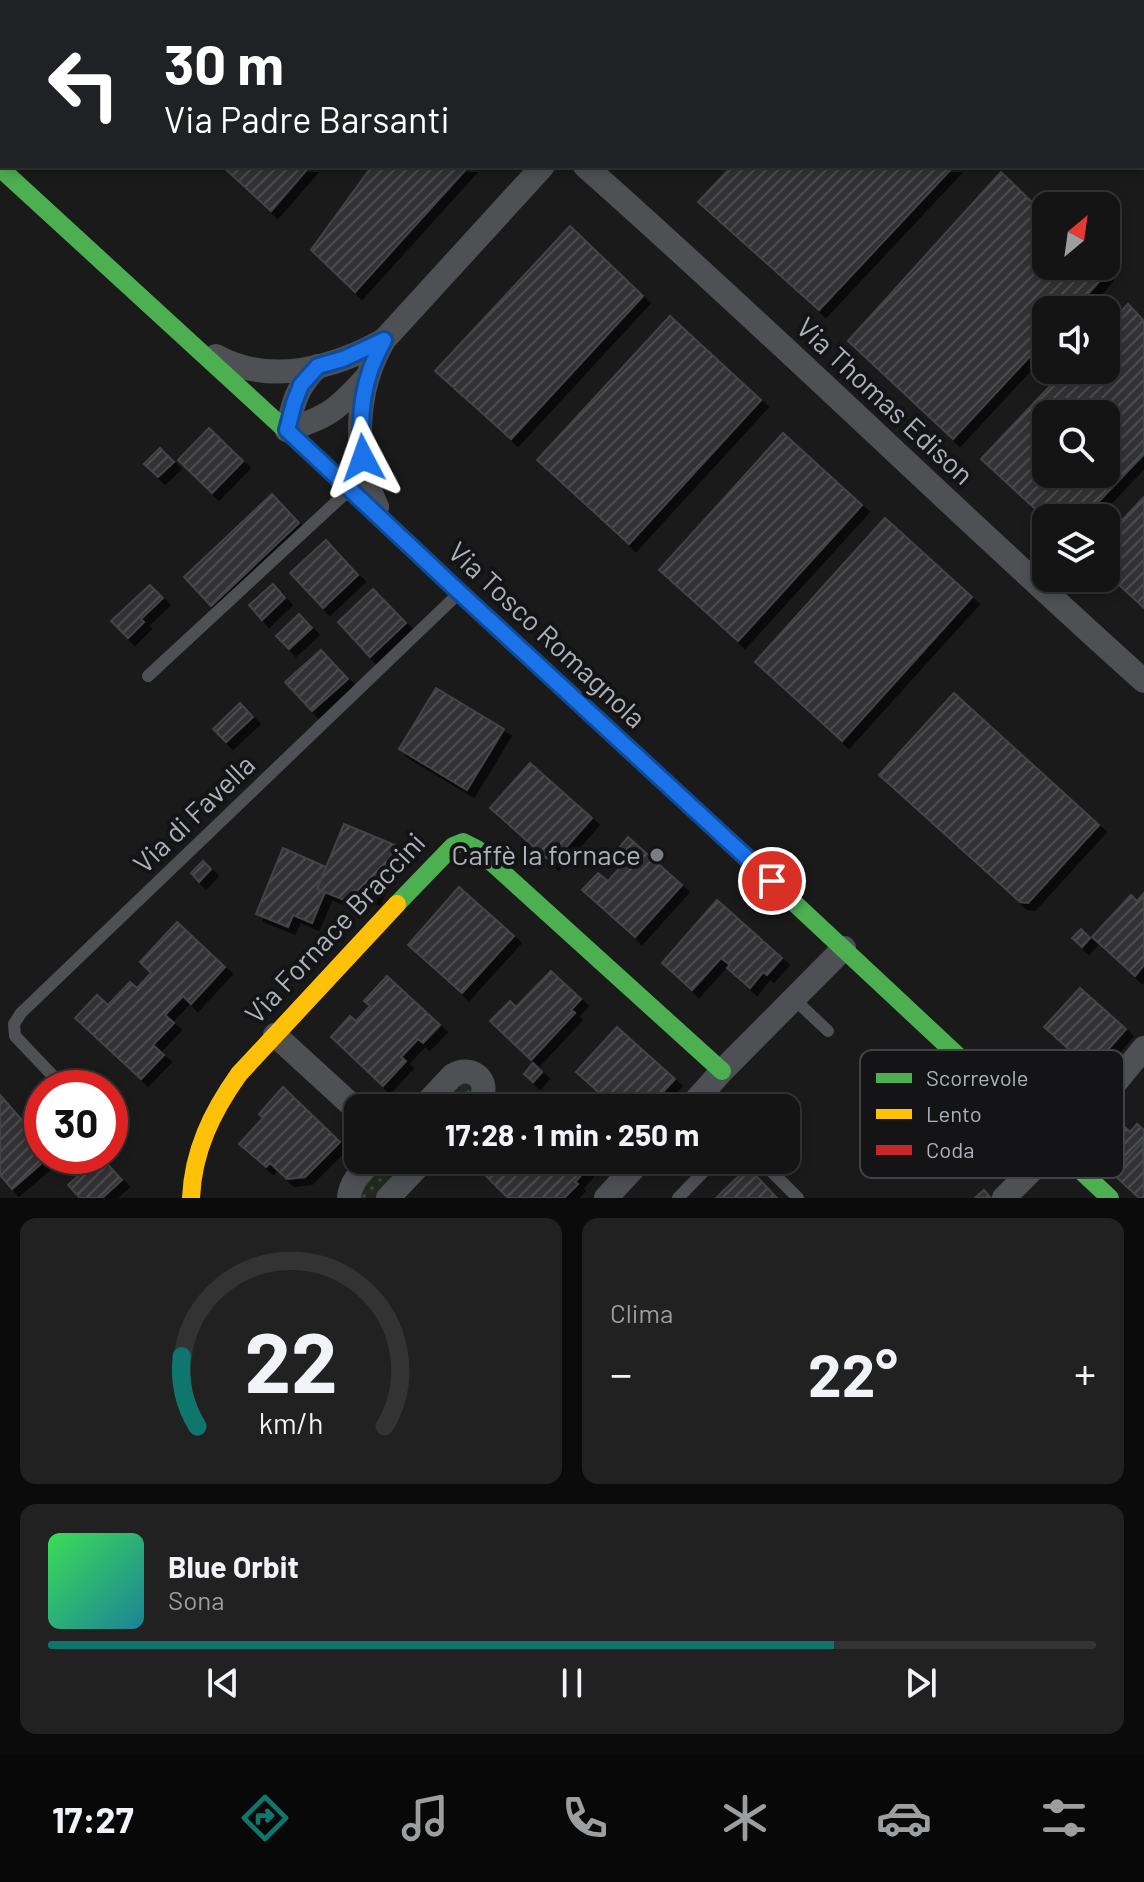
<!DOCTYPE html>
<html lang="it">
<meta charset="utf-8">
<style>
:root{--surface:#141414;--page:#212122;--text:#f1f3f6;--muted:#9d9ea0;--line:#333334;--accent:#0f766e}
body{margin:0;font-family:Barlow,sans-serif;background:var(--page);color:var(--text);height:100vh;display:flex;flex-direction:column;font-size:30px;white-space:nowrap}
*{box-sizing:border-box;margin:0}
p{font-size:26px;color:var(--muted)}
.icon{flex:none;width:44px;height:44px;fill:none;stroke:currentColor;stroke-width:2;stroke-linecap:round;stroke-linejoin:round}
.map{position:relative;height:1198px;overflow:hidden}
.panel{display:flex;flex-direction:column;gap:20px;padding:20px;background:#0b0b0b;flex:1}
.panel>*{flex:none}
.guide{position:absolute;left:0px;top:0px;width:1144px;height:168px;box-shadow:0 4px 12px #0003,0 0 0 2px var(--line);background:#202124;color:#fff;overflow:hidden}
.needle{width:52px;rotate:29deg}
.controls{position:absolute;left:1032px;top:192px;display:grid;gap:16px}
.controls a{display:grid;place-items:center;width:88px;height:88px;border-radius:16px;background:var(--surface);box-shadow:0 4px 12px #0003,0 0 0 2px var(--line);font-size:40px}
.speed{position:absolute;left:24px;top:1070px;display:flex;gap:16px;font-size:40px;font-weight:700;text-align:center}
.speed>*{display:grid;place-content:center;width:104px;height:104px;border-radius:50%;background:var(--surface);box-shadow:0 4px 12px #0003,0 0 0 2px var(--line);line-height:1}
.speed .limit{border:12px solid #d22;background:#fff;color:#111}
.pin{position:absolute;display:grid;place-items:center;width:68px;height:68px;color:#fff;margin:-34px;border:4px solid #fff;border-radius:50%;box-shadow:0 2px 8px #0007}
.me{position:absolute;width:88px;margin:-44px;rotate:356deg;stroke-linejoin:round;filter:drop-shadow(0 0 6px #0008)}
.turn{display:flex;align-items:center;gap:28px;height:168px;padding:0 32px;font-size:36px}
.turn .icon{width:104px;height:104px;stroke-width:2.5}
.turn b{display:block;font-size:56px;line-height:68px}
.big{font-size:60px;font-weight:700;line-height:1.1}
.panel .card{flex:1;display:flex;flex-direction:column;justify-content:center;gap:12px;min-width:0;padding:0 28px;border-radius:16px;background:var(--page)}
.panel .dial{align-items:center;gap:0}
.dial svg{height:208px;overflow:visible;fill:none;stroke:var(--line);stroke-width:7;stroke-linecap:round;text-anchor:middle}
.dial text{fill:var(--text);stroke:none}
.song{display:flex;align-items:center;gap:24px}
.cover{width:96px;height:96px;border-radius:12px;background:linear-gradient(135deg,hsl(130 70% 55%),hsl(190 70% 35%))}
.played{height:8px;border-radius:4px;background:linear-gradient(90deg,var(--accent) 75%,var(--line) 75%)}
.keys{display:flex;justify-content:space-around;direction:ltr}
.heat{display:flex;justify-content:space-between;align-items:center;font-size:44px;direction:ltr}
.panel .tiles{flex:1;display:grid;gap:20px;grid-template-columns:1fr 1fr}
.card:last-child{grid-column:span 2}
.trip{position:absolute;left:344px;top:1094px;width:456px;height:80px;border-radius:16px;background:var(--surface);box-shadow:0 4px 12px #0003,0 0 0 2px var(--line);font-weight:700;line-height:80px;text-align:center}
.tabs{display:flex;height:128px;justify-content:space-around;align-items:center;background:#080808;color:var(--muted)}
.tabs .icon{width:56px;height:56px}
.tabs .on{color:var(--accent)}
.tabs b{font-size:36px;color:var(--text)}
.map>svg:first-child{display:block}
.grass{fill:url(#grass-dots)}
.building{fill:url(#building-hatch);stroke:#434446;stroke-width:2;fill-rule:evenodd;filter:url(#shadow)}
.lines{fill:none;stroke-linecap:round;stroke-linejoin:round}
.lane{stroke:#4f5053;stroke-width:12}
.street{stroke:#4f5053;stroke-width:24}
.fast{stroke:#4caf50;stroke-width:18}
.slow{stroke:#ffc107;stroke-width:18}
.jam{stroke:#c62828;stroke-width:18}
.route-casing{stroke:#114b97;stroke-width:20}
.route{stroke:#1a73e8;stroke-width:14}
.poi-dot{fill:#7a7d82;stroke:#141416;stroke-width:3}
.labels{text-anchor:middle;stroke-width:8;stroke-linejoin:round;paint-order:stroke}
.street-label{font-size:28px;fill:#adb2ba;stroke:#141416}
.poi-label{font-size:28px;fill:#adb2ba;stroke:#141416;text-anchor:end}
.key{fill:#141416;stroke:#424347;stroke-width:2}
.key-label{font-size:22px;fill:#adb2ba}
</style>
<div class="map">
<svg width="1144" height="1198" viewBox="0 0 1144 1198">
<defs>
<pattern id="grass-dots" width="8" height="8" patternUnits="userSpaceOnUse" patternTransform="scale(2)"><rect width="8" height="8" fill="#222923"/><path d="M2 2h.1M6 6h.1" fill="none" stroke="#3f4641" stroke-width="1.8" stroke-linecap="round"/></pattern>
<pattern id="building-hatch" width="6" height="6" patternUnits="userSpaceOnUse" patternTransform="scale(2)"><rect width="6" height="6" fill="#333334"/><path d="M-1 1l2-2M0 6l6-6M5 7l2-2" fill="none" stroke="#4e4e4f"/></pattern>
<filter id="shadow"><feDropShadow dx="7" dy="7" stdDeviation="0" flood-color="#0009"/></filter>
</defs>
<rect width="100%" height="100%" fill="#1a1a1a"/>
<g class="grass">
<polygon points="463,1079 473,1083 473,1095 461,1108 435,1108"/>
<polygon points="385,1160 412,1160 376,1198 361,1198 359,1195 365,1181"/>
</g>
<g class="building">
<polygon points="42,0 272,0 274,2 44,2"/>
<polygon points="493,0 631,0 629,2 491,2"/>
<polygon points="222,166 310,166 271,211"/>
<polygon points="372,166 469,166 355,292 311,250"/>
<polygon points="732,166 954,166 819,310 698,202"/>
<polygon points="1001,172 1046,216 1046,266 1098,266 1106,274 1073,310 1046,310 1046,339 953,439 848,341"/>
<polygon points="570,226 643,296 511,439 435,371"/>
<path d="M1128,304L1144,321V454L1083,518H1046V519L981,459L1065,370H1106V327ZM1046,414H1106V474H1046Z"/>
<polygon points="670,316 761,400 629,544 537,460"/>
<polygon points="209,428 243,461 212,493 178,460"/>
<polygon points="783,433 862,505 738,641 659,570"/>
<polygon points="160,448 174,462 158,477 144,464"/>
<polygon points="272,494 299,523 211,606 184,577"/>
<polygon points="1144,497 1144,608 1106,573 1106,537"/>
<polygon points="885,518 972,597 842,741 755,662"/>
<polygon points="326,540 358,575 323,608 290,573"/>
<polygon points="273,584 285,598 262,620 249,605"/>
<polygon points="150,585 163,598 141,619 144,622 128,638 111,621"/>
<polygon points="373,589 406,623 370,657 338,622"/>
<polygon points="299,614 312,628 289,649 276,636"/>
<polygon points="321,650 348,679 312,711 285,682"/>
<polygon points="436,688 504,729 467,790 399,749"/>
<polygon points="954,693 1099,825 1028,903 1020,902 879,775"/>
<polygon points="240,703 253,717 226,742 213,729"/>
<polygon points="530,763 592,818 552,863 490,808"/>
<polygon points="344,824 395,845 373,898 354,890 349,902 317,889"/>
<polygon points="628,837 682,885 635,937 582,890 598,873 608,881 626,861 616,852"/>
<polygon points="283,848 326,867 317,889 325,892 312,923 293,915 288,927 256,914"/>
<polygon points="203,861 211,869 199,882 191,873"/>
<polygon points="459,887 514,936 462,993 408,945"/>
<polygon points="1144,893 1144,965 1135,976 1092,937 1131,895 1137,901"/>
<polygon points="717,900 782,958 767,975 763,972 750,988 727,968 730,965 721,958 692,990 662,963"/>
<polygon points="177,922 225,967 191,1004 183,996 165,1015 174,1023 153,1045 164,1055 141,1079 75,1018 97,995 108,1005 130,982 137,988 151,973 140,962"/>
<polygon points="1081,929 1090,938 1082,947 1072,938"/>
<polygon points="551,971 581,999 571,1010 575,1013 531,1060 490,1021 510,1001 516,1007"/>
<polygon points="387,976 440,1025 423,1043 418,1039 401,1057 406,1061 383,1086 331,1037 350,1016 356,1021 370,1006 364,1001"/>
<polygon points="1080,988 1126,1029 1091,1069 1044,1027"/>
<polygon points="617,1027 675,1079 648,1108 616,1108 576,1072"/>
<polygon points="533,1063 542,1072 533,1082 524,1074"/>
<polygon points="283,1087 340,1142 305,1177 287,1179 270,1163 266,1167 239,1144 263,1118 259,1114"/>
<polygon points="0,1095 42,1143 42,1156 50,1156 12,1189 0,1175"/>
<polygon points="1111,1114 1130,1132 1137,1124 1144,1130 1144,1140 1113,1174 1082,1145"/>
<polygon points="1143,1141 1144,1198 1139,1198 1113,1174"/>
<polygon points="100,1156 122,1180 102,1198 80,1198 68,1185"/>
<polygon points="500,1160 576,1160 586,1170 575,1182 578,1184 564,1198 508,1198 485,1175"/>
<polygon points="748,1167 777,1198 716,1198"/>
<polygon points="984,1190 991,1198 976,1197"/>
</g>
<g class="lines">
<g class="lane">
<polyline points="148,676 348,491"/>
<polyline points="794,999 828,1031"/>
<polyline points="54,1077 15,1036 14,1024 21,1013 457,595"/>
<polyline points="760,1160 798,1198"/>
<polyline points="678,1198 715,1160"/>
</g>
<g class="street">
<polyline points="404,0 406,2"/>
<polyline points="696,2 698,0"/>
<path d="M585,166C775,334 955,512 1144,681"/>
<path d="M216,356C270,386 334,368 384,340"/>
<path d="M287,430C328,417 337,410 366,378"/>
<path d="M287,430C293,403 297,386 318,366"/>
<path d="M377,507C352,454 355,390 384,340L543,166"/>
<polyline points="275,1035 358,1111"/>
<path d="M422,1108L453,1075C470,1065 489,1078 482,1097C480,1101 475,1105 473,1108"/>
<polyline points="689,1108 722,1071 844,948"/>
<path d="M349,1198C350,1182 362,1171 373,1160"/>
<polyline points="388,1198 424,1160"/>
<polyline points="606,1198 641,1160"/>
<polyline points="1004,1198 1097,1105 1144,1048"/>
</g>
<g class="fast">
<polyline points="0,168 350,489 474,606"/>
<polyline points="681,797 1110,1198"/>
<polyline points="397,904 453,846 463,842 477,849 722,1071"/>
</g>
<path class="slow" d="M191,1198C193,1151 212,1112 239,1074L397,904"/>
<polyline class="jam" points="474,606 681,797"/>
</g>
<g class="lines">
<g class="route-casing">
<path id="route" d="M363,458C358,414 362,379 384,340L343,359L318,366L301,385L294,403L287,430L459,592L772,881"/>
</g>
<use href="#route" class="route"/>
</g>
<circle class="poi-dot" cx="657" cy="855" r="8"/>
<g class="labels">
<g class="street-label">
<text transform="translate(885 401) rotate(43)" y="10">Via Thomas Edison</text>
<text transform="translate(547 635) rotate(43)" y="10">Via Tosco Romagnola</text>
<text transform="translate(194 814) rotate(-44)" y="10">Via di Favella</text>
<text transform="translate(335 928) rotate(-47)" y="10">Via Fornace Braccini</text>
</g>
<g class="poi-label">
<text x="641" y="865">Caffè la fornace</text>
</g>
</g>
<rect x="860" y="1050" width="264" height="128" rx="12" class="key"/>
<rect x="876" y="1073" width="36" height="10" fill="#4caf50"/>
<rect x="876" y="1109" width="36" height="10" fill="#ffc107"/>
<rect x="876" y="1145" width="36" height="10" fill="#c62828"/>
<g class="key-label">
<text x="926" y="1086">Scorrevole</text>
<text x="926" y="1122">Lento</text>
<text x="926" y="1158">Coda</text>
</g>
</svg>
<div class="controls">
<a><svg class="needle" viewBox="-14 -14 28 28"><path d="M0-13l5 13h-10z" fill="#e53935"/><path d="M0 13l5-13h-10z" fill="#9d9ea0"/></svg></a>
<a><svg class="icon" aria-label="sound" viewBox="0 0 24 24"><path d="M4 9h4l5-4v14l-5-4H4zM17 9q2 3 0 6"/></svg></a>
<a><svg class="icon" aria-label="search" viewBox="0 0 24 24"><circle cx="10" cy="10" r="6"/><path d="M15 15l6 6"/></svg></a>
<a><svg class="icon" aria-label="layers" viewBox="0 0 24 24"><path d="M12 4l9 5-9 5-9-5zM3 14l9 5 9-5"/></svg></a>
</div>
<div class="speed"><div class="limit">30</div></div>
<div class="pin" style="left:772px;top:881px;background:#d93025"><svg class="icon" aria-label="arrive" viewBox="0 0 24 24"><path d="M6 21V4h12l-3 4 3 4H6"/></svg></div>
<svg class="me" style="left:363px;top:458px" viewBox="-20 -20 40 40"><path d="M0-17L14 15 0 8-14 15z" fill="#1a73e8" stroke="#fff" stroke-width="4"/></svg>
<div class="trip">17:28 · 1 min · 250 m</div>
<div class="guide">
<div class="turn"><svg class="icon" aria-label="left" viewBox="0 0 24 24"><path d="M17 20v-9H6M10 6l-5 5 5 5"/></svg><div><b>30 m</b>Via Padre Barsanti</div></div>
</div>
</div>
<section class="panel">
<div class="tiles">
<div class="card dial"><svg viewBox="0 0 100 80">
<path d="M14 69A42 42 0 1 1 86 69"/>
<path d="M14 69A42 42 0 0 1 8 42" stroke="#0f766e"/>
<text x="50" y="56" font-size="32" font-weight="700">22</text>
<text x="50" y="72" font-size="11">km/h</text>
</svg></div>
<div class="card"><p>Clima</p>
<div class="heat"><a>−</a><b class="big">22°</b><a>+</a></div>
</div>
<div class="card">
<div class="song"><i class="cover"></i><div><b>Blue Orbit</b><p>Sona</p></div></div>
<div class="played"></div>
<div class="keys"><svg class="icon" aria-label="previous" viewBox="0 0 24 24"><path d="M18 5L8 12l10 7zM5 5v14"/></svg><svg class="icon" aria-label="pause" viewBox="0 0 24 24"><path d="M8 5v14M16 5v14"/></svg><svg class="icon" aria-label="next" viewBox="0 0 24 24"><path d="M6 5l10 7-10 7zM19 5v14"/></svg></div>
</div>
</div>
</section>
<nav class="tabs">
<b>17:27</b>
<svg class="icon on" aria-label="directions" viewBox="0 0 24 24"><path d="M12 3l9 9-9 9-9-9zM9 14v-3h6M13 9l2 2-2 2"/></svg>
<svg class="icon" aria-label="music" viewBox="0 0 24 24"><path d="M9 18V5l10-2v13"/><circle cx="6" cy="18" r="3"/><circle cx="16" cy="16" r="3"/></svg>
<svg class="icon" aria-label="phone" viewBox="0 0 24 24"><path d="M5 4h4l2 5-3 2q2 4 5 5l2-3 5 2v4C11 20 4 13 5 4z"/></svg>
<svg class="icon" aria-label="climate" viewBox="0 0 24 24"><path d="M12 3v18M4 7l16 10M4 17L20 7"/></svg>
<svg class="icon" aria-label="car" viewBox="0 0 24 24"><path d="M5 17H2v-5l4-1 3-4h7l3 4 3 1v5h-3M9 17h6M6 11h13"/><circle cx="7" cy="17" r="2"/><circle cx="17" cy="17" r="2"/></svg>
<svg class="icon" aria-label="filters" viewBox="0 0 24 24"><path d="M4 7h16M4 17h16"/><circle cx="9" cy="7" r="2"/><circle cx="15" cy="17" r="2"/></svg>
</nav>
